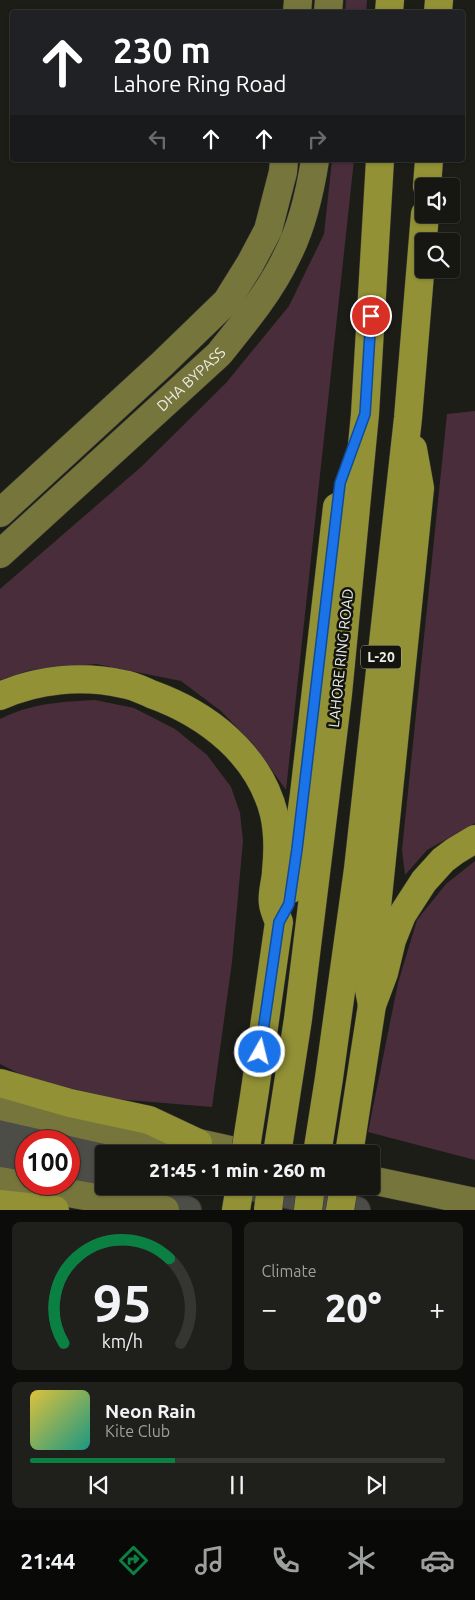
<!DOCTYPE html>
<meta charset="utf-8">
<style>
:root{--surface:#161612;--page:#1f1f1b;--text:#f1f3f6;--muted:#9e9f9f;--line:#353532;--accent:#0b8043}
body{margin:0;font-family:Ubuntu,sans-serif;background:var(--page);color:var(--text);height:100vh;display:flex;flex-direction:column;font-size:19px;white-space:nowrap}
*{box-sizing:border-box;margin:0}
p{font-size:16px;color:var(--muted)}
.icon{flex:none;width:28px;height:28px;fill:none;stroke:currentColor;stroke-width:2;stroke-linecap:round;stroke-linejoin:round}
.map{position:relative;height:1210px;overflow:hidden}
.side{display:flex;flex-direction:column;gap:12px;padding:12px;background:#0c0c0a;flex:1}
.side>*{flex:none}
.guide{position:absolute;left:10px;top:10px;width:455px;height:152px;border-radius:5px;box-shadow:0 1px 4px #0004,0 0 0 1px var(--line);background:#202124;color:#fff;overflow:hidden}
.tools{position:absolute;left:415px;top:178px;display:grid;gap:10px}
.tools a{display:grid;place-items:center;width:45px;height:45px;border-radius:5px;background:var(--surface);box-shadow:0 1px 4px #0004,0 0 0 1px var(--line);font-size:25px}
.speed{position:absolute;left:15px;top:1130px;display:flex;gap:10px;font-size:25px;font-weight:700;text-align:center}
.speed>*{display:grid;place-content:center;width:65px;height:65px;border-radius:50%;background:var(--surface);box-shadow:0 1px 4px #0004,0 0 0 1px var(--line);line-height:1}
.speed .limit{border:8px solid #d22;background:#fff;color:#111}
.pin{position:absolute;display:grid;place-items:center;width:42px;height:42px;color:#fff;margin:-21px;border:2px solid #fff;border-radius:50%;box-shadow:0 1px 5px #0007}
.me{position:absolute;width:55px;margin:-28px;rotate:8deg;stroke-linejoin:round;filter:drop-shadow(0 0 4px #0008)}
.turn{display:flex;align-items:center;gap:18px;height:105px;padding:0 20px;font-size:22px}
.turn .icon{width:65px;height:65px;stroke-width:2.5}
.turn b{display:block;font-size:35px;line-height:42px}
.lanes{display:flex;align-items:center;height:48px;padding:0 20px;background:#0003;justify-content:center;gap:25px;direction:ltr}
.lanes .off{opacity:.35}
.big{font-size:38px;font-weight:800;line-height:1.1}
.side .widget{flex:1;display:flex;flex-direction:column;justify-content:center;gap:8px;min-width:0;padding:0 18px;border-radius:8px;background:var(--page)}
.side .dial{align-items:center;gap:0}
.dial svg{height:130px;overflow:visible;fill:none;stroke:var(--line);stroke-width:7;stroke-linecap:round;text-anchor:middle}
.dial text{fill:var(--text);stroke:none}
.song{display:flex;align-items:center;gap:15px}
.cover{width:60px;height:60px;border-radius:8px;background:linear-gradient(135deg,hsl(50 70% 55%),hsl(170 70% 35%))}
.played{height:5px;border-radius:2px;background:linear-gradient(90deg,var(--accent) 35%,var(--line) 35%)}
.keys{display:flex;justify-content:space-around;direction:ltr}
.heat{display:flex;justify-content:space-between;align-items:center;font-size:28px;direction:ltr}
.side .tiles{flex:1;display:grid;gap:12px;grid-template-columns:1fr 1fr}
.widget:last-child{grid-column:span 2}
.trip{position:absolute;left:95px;top:1145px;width:285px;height:50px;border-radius:5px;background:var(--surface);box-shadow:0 1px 4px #0004,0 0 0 1px var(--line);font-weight:800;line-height:50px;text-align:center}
.tabs{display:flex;height:80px;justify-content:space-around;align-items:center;background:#090907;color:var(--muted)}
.tabs .icon{width:35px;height:35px}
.tabs .on{color:var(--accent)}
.tabs b{font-size:22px;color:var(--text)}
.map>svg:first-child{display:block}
.green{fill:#492d3b}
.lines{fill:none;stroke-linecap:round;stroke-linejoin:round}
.minor-casing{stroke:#3a3a36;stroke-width:28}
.major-casing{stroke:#3a3a36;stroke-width:29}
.highway-casing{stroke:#3a3a36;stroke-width:29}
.minor{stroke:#4d4d47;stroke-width:26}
.major{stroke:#76763c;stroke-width:28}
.highway{stroke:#929135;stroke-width:28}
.highway-bridge-casing{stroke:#3a3a36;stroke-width:29;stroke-linecap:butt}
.highway-bridge{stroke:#929135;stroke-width:28}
.route-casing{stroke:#114b97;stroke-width:12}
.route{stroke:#1a73e8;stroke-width:9}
.labels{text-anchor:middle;stroke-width:5;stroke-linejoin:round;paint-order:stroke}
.shield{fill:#14140f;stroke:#acaca8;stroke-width:1}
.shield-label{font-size:14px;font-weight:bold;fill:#edede9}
.street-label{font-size:15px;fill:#edede9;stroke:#14140f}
</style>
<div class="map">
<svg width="475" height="1210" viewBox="0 0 475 1210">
<rect width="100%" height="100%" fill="#1d1d18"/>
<g class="green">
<polygon points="346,0 367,0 366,12 345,12"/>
<polygon points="332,160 354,160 286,790 254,745 221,711 181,681 96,664 30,670 0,680 0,589 141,467 226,383 289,306 324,234"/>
<polygon points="475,411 475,823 427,850 405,875 402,850 447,414"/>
<path d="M95,700L134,708L175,729L207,755L231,787L240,813L243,841L232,962L212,1107L116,1099L28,1078L0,1064V719C32,703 60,702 95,700Z"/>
<polygon points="475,861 475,1160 368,1132 398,983 417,920 446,884"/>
</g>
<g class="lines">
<g class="minor-casing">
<g id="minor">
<polyline points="0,1131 50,1141"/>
<polyline points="69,1145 104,1154"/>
<polyline points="0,1156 26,1161"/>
<polyline points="69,1172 104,1180"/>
<polyline points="125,1186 188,1210"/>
<polyline points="245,1186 357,1210"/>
</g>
</g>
<g class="major-casing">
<g id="major">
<polyline points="297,12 298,0"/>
<polyline points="328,12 329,0"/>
<polyline points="0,513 162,364 227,301 250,264 268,230 283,172 284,160"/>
<path id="s1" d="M0,554L219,354C244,323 270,292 287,256C302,227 310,192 315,160"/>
<polyline points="0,1106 142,1138 198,1143 248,1154"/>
<polyline points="371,1180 475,1202"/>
<polyline points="0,1181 165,1210"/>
</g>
</g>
<g class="highway-casing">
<g id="highway">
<polyline points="389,12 390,0"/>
<polyline points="438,12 439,0"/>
<polyline points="427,186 429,160"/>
<path d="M0,696C38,679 82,675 123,684C132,685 142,690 151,694C207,714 259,754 274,814C278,832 278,852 276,871C276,881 271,894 273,904C274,911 277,917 279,922L255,1090"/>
<polyline points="291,889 304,794 337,507"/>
<polyline points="372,1005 367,979 374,936 420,488 413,449"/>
<polyline points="0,1083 70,1103 149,1120 198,1143"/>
<polyline points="277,1154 298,1019 338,694 365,414 380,160"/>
<polyline points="317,1154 329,1078 358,869 408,418 425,214"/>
<polyline points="349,1154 372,1005 384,973 392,940 402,915 424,881 443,860 455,851 475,839"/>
<polyline points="0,1204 55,1210"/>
<polyline points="236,1210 240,1186"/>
</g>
</g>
<use href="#minor" class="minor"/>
<use href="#major" class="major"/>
<use href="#highway" class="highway"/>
<g class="highway-bridge-casing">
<g id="highway-bridge">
<polyline points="245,1154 255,1090"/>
<polyline points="268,1210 271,1186"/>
<polyline points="308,1210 311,1186"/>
<polyline points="340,1210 344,1186"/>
</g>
</g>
<use href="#highway-bridge" class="highway-bridge"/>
</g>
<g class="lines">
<g class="route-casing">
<polyline id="route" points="260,1052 279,922 289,904 297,849 340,483 365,414 371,316"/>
</g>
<use href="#route" class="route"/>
</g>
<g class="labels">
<rect class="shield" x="361" y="645.5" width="40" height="23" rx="4"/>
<g class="shield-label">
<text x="381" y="662">L-20</text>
</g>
<g class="street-label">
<text dy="5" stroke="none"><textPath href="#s1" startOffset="259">DHA BYPASS</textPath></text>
<text transform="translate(341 658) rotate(-84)" y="5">LAHORE RING ROAD</text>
</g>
</g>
</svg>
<div class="tools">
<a><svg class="icon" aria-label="sound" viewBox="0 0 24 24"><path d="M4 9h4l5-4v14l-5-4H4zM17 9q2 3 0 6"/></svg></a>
<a><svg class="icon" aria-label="search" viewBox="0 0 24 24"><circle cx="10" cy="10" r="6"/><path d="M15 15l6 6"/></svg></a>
</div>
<div class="speed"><div class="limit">100</div></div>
<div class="pin" style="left:371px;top:316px;background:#d93025"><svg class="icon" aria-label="arrive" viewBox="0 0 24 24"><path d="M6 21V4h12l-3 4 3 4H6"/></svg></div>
<svg class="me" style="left:260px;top:1052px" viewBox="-20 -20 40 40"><circle r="17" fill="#1a73e8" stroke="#fff" stroke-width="3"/><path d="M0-11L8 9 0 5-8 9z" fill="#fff"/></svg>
<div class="trip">21:45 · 1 min · 260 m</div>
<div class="guide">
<div class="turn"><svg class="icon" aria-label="ahead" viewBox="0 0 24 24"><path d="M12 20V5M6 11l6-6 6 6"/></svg><div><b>230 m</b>Lahore Ring Road</div></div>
<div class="lanes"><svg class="icon off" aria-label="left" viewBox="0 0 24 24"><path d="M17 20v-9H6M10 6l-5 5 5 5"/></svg><svg class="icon" aria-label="ahead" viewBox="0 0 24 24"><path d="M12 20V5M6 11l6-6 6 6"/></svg><svg class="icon" aria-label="ahead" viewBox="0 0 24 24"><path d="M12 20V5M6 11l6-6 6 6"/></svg><svg class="icon off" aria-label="right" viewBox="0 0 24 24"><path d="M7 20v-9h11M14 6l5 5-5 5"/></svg></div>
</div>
</div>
<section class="side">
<div class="tiles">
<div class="widget dial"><svg viewBox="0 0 100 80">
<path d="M14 69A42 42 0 1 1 86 69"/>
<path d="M14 69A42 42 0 0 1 79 17" stroke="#0b8043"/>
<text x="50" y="56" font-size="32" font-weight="700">95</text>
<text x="50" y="72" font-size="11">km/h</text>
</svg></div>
<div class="widget"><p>Climate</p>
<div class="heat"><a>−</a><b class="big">20°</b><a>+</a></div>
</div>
<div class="widget">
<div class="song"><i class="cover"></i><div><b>Neon Rain</b><p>Kite Club</p></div></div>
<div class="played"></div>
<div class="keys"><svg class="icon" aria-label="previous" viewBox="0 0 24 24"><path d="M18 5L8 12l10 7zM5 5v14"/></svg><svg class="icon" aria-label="pause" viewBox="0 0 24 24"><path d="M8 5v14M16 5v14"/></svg><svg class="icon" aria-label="next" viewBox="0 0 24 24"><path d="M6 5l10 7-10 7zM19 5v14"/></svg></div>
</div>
</div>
</section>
<nav class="tabs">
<b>21:44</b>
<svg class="icon on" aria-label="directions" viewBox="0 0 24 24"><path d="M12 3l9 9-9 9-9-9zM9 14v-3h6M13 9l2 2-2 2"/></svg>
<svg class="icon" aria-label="music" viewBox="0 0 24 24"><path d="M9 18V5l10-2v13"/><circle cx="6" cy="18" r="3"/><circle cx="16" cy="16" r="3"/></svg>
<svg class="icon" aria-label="phone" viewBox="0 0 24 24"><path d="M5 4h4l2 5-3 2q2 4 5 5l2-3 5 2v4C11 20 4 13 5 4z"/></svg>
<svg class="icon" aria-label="climate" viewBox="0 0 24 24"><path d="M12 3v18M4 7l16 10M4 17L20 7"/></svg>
<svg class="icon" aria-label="car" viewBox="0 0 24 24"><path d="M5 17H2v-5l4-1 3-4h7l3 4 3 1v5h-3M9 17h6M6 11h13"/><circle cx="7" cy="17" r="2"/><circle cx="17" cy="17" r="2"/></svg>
</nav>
